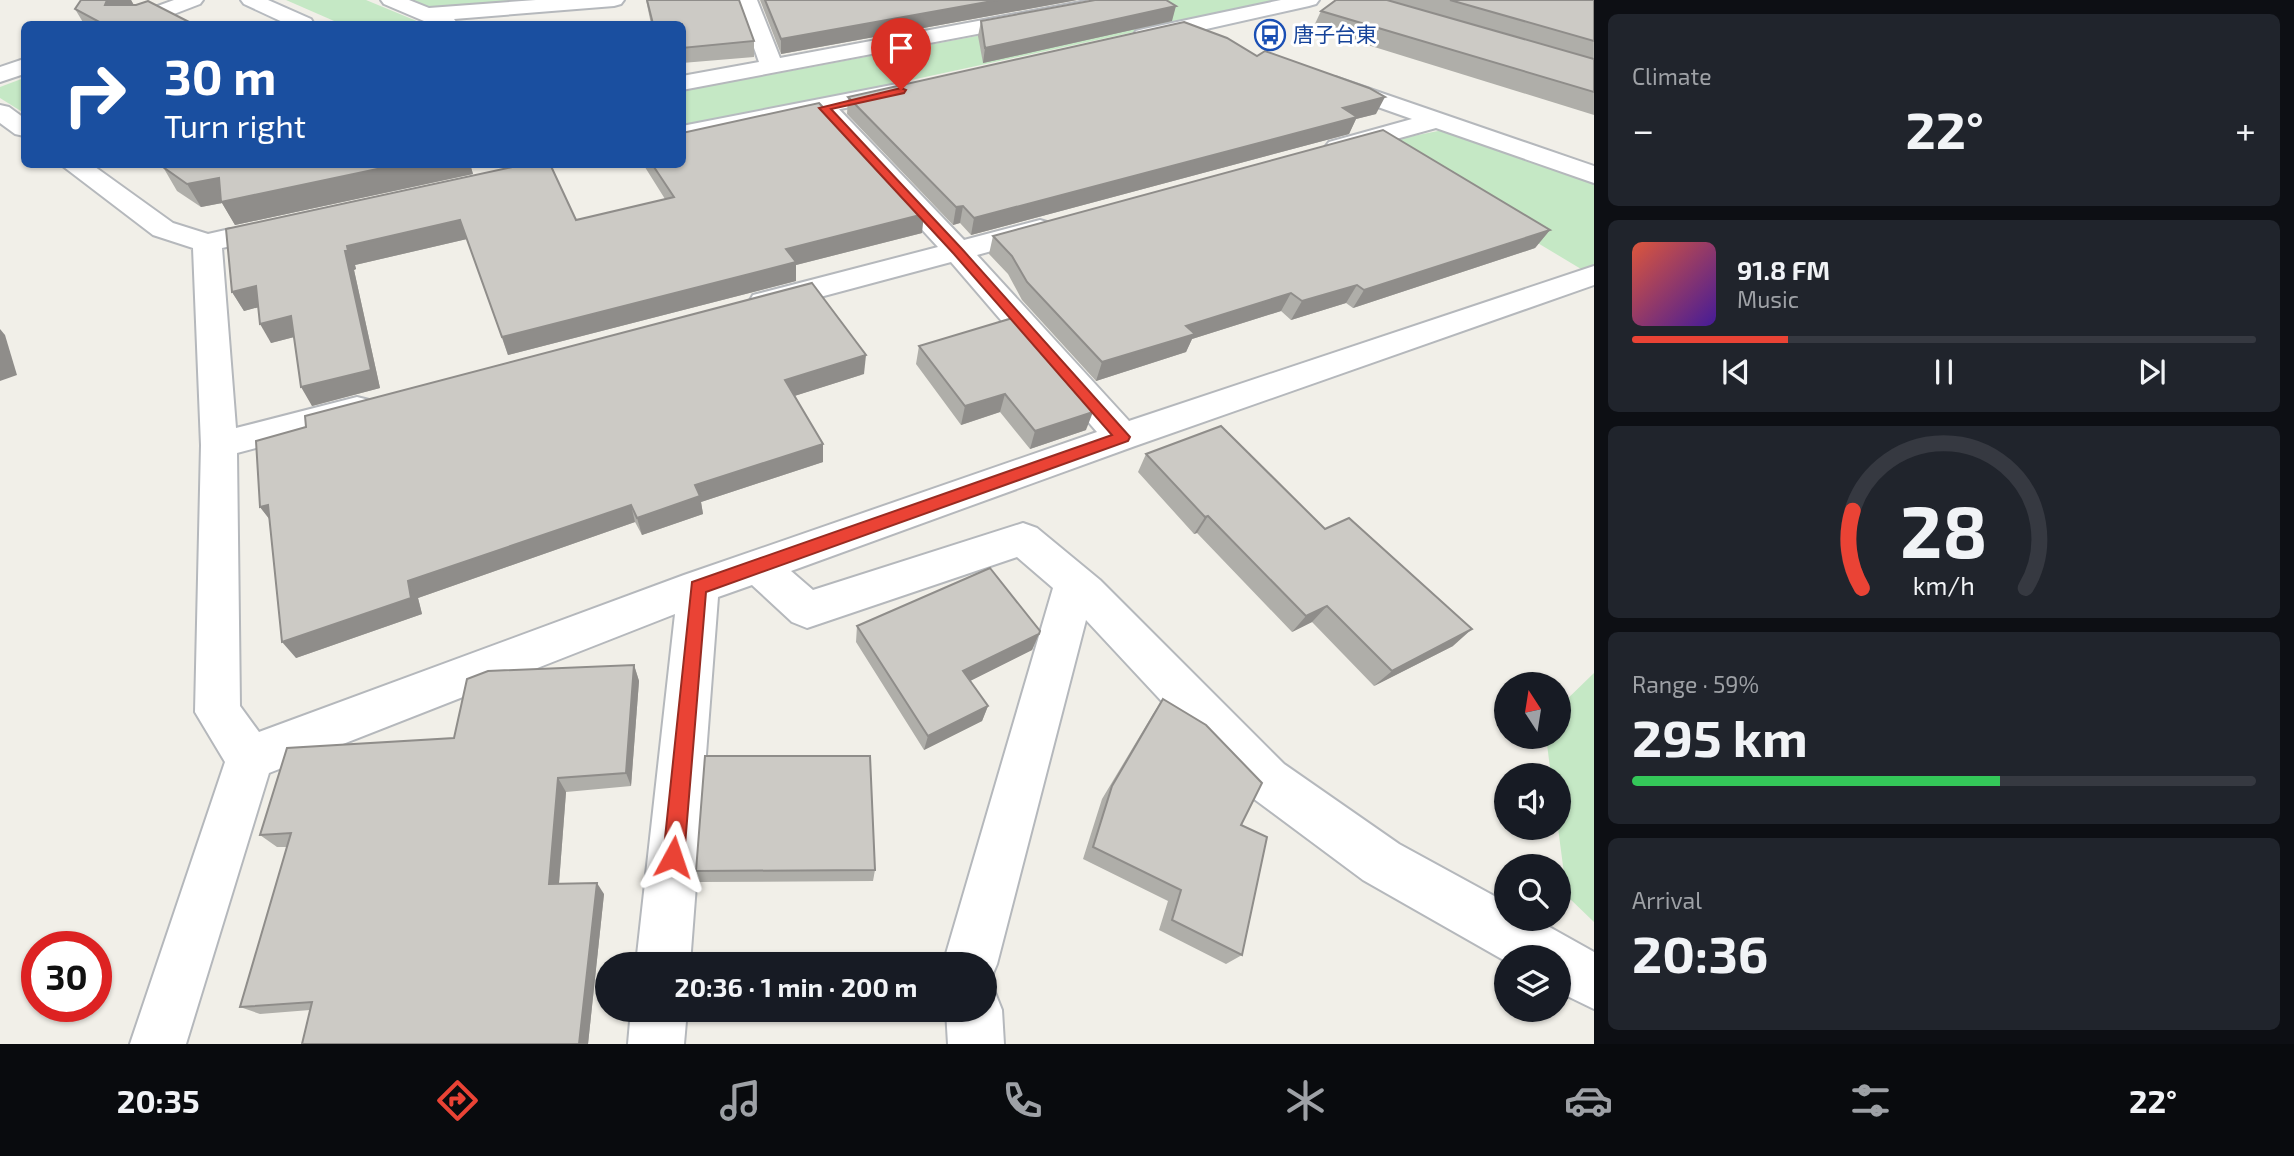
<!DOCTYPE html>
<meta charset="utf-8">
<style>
:root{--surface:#171b24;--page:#20242c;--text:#f1f3f6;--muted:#9ea1a6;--line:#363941;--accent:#ea4335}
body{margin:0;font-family:"Exo 2","Noto Sans JP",sans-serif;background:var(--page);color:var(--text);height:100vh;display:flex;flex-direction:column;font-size:26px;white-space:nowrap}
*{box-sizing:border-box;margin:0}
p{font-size:23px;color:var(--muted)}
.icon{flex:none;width:38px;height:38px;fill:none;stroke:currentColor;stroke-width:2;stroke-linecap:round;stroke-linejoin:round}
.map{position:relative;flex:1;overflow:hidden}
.side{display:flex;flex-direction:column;gap:14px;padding:14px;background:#0d0f14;width:700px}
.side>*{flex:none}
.guide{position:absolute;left:21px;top:21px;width:665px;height:147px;border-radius:10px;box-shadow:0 2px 5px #0004;background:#1a4fa0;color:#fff;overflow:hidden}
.needle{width:46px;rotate:348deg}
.buttons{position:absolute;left:1494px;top:672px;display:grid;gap:14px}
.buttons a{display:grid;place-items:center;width:77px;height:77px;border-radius:50%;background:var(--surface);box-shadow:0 2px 5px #0004;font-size:35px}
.speed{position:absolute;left:21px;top:931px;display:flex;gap:14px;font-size:35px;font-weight:700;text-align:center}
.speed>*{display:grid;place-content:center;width:91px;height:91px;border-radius:50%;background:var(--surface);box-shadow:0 2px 5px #0004;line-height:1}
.speed .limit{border:10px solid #d22;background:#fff;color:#111}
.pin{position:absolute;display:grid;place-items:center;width:60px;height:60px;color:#fff;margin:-72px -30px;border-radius:50% 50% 50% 0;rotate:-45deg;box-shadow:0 0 7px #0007}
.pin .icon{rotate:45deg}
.me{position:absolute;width:77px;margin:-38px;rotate:5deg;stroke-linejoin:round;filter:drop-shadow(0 0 5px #0008)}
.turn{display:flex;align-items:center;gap:24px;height:147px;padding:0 28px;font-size:32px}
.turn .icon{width:91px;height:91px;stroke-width:2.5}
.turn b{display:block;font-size:49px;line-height:60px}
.big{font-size:52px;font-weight:700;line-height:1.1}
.side .widget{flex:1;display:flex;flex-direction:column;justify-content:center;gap:10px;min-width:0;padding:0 24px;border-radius:10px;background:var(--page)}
.side .dial{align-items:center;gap:0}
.dial svg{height:182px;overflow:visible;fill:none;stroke:var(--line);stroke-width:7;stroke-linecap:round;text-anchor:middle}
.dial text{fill:var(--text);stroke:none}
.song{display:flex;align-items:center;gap:21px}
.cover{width:84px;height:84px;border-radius:10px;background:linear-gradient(135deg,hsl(10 70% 55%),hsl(260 70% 35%))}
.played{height:7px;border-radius:4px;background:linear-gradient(90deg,var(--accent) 25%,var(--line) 25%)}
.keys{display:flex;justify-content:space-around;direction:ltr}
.heat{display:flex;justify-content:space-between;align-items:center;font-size:38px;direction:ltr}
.charge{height:10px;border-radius:5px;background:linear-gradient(90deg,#34c759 59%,var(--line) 0)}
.trip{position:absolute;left:595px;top:952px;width:402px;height:70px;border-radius:35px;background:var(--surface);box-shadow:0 2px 5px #0004;font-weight:700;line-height:70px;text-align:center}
.menu{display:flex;height:112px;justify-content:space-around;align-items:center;background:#090b0e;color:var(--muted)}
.menu .icon{width:49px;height:49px}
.menu .active{color:var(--accent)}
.menu b{font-size:32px;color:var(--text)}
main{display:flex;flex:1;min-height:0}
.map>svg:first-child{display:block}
.green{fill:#c5e8c5}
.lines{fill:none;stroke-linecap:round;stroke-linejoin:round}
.street-casing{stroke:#b5b8bc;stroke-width:4}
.secondary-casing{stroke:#b6babf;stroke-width:4}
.street{fill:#fff;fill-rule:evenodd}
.secondary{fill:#fff;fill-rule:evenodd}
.wall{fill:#afaea9}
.shaded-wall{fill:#8f8d8a}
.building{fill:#cccac5;stroke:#8f8d8a;stroke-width:2}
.route{fill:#ea4335;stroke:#982c22;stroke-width:2}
.labels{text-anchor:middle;stroke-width:6;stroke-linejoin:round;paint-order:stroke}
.far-transit-label{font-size:21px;fill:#164399;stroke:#fff;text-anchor:start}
</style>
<main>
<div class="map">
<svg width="1594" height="1044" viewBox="0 0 1594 1044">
<rect width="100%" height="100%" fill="#f1efe8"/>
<g class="green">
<polygon points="286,0 366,0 424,24 341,24"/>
<polygon points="405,0 530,0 425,9"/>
<polygon points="1168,0 1282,0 786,107 683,126 683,91"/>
<polygon points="24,78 24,113 0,98 0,87"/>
<polygon points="1443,130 1594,181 1594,269 1586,272 1373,144"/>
<polygon points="1594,673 1594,922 1567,896 1558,828 1559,775 1551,775 1546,737 1559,737 1559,707"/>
</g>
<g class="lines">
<g class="street-casing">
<g id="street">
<polygon points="174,0 203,0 200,4 148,24 119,24 122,19"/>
<polygon points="381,0 409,0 429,8 536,0 624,0 621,4 614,6 454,19 458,24 431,24 384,4"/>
<polygon points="737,0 757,0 780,58 1091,0 1134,0 1131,4 1124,6 682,90 682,76 759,62"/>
<polygon points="24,59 24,74 0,82 0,67"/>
<polygon points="1335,77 1594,166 1594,183 1436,128 1338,155 1329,152 1325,147 1329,142 1412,119 1327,89 1323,84 1327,79"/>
<polygon points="824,101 833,103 964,240 1040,220 1050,223 1054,229 1050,235 977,255 1129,421 1594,266 1594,285 1135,446 791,571 813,590 1023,523 1037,528 1100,580 1284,764 1399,844 1507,903 1507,919 1535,919 1594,952 1594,1009 1559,992 1559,957 1507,957 1507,962 1363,880 1250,796 1086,620 997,964 989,983 985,985 985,964 943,964 1053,588 1017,557 807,628 792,622 752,585 718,597 690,964 636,964 675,614 269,773 186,1044 130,1044 225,762 195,712 201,445 193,248 153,235 60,164 91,164 173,223 208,234 230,229 240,232 244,238 240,244 222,248 236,428 357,397 369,400 374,409 369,418 237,453 240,706 259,732 684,575 1097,432 951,262 764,312 753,309 749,302 753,295 938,247 815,113 812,108 815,103"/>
<polygon points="0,105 9,107 24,118 24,136 15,134 0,123"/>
<polygon points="985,987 994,990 1002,1010 1004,1044 948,1044 946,1010 985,1010"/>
<polygon points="631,1010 687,1010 684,1044 628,1044"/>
</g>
</g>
<g class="secondary-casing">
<g id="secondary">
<polygon points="241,0 268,0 311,19 314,24 287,24 244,4"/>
<polygon points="1281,0 1319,0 1316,4 1309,6 1144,43 1136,41 1133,36 1136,31 1144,29"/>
<polygon points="897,84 905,86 909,91 905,96 682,141 682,126"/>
</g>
</g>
<use href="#street" class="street"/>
<use href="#secondary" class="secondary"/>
</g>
<g class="wall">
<polygon points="81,0 131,0 134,5 193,24 84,24 75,9"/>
<polygon points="646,0 739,0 754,41 754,57 682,63 682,24 651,24"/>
<polygon points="760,0 1077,0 781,54"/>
<polygon points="1336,0 1594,0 1594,115 1313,28 1321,11"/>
<polygon points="981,21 1172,21 983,63 978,36"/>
<polygon points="1257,56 1376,114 1356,119 1349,134 971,235 960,223 953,225 847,114 848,97"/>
<polygon points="163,164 470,164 473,174 235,225 222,203 201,207 177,191 163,167"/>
<polygon points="643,164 682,164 922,233 796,265 796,281 508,355 467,239 355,265 356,269 354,270 380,388 312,406 294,337 271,343 258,307 244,311 232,292 226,229 576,220 665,199"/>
<polygon points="1550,230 1535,248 1353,308 1346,303 1291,320 1281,311 1192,339 1186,352 1096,381 1022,300 1008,274 989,254 993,236"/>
<polygon points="919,346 1065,373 1064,379 1086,430 1030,449 1000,412 961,425 916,364"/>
<polygon points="864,374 794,396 823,462 701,502 703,514 642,535 635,522 418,598 422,614 296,658 270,520 260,507"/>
<polygon points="1146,454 1325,529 1453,646 1374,686 1312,622 1292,632 1197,533 1194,534 1138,472"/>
<polygon points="857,626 1039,634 1032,650 970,681 988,706 982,721 924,750 856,642"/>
<polygon points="634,665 639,681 631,786 566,792 559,884 604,894 588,1044 302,1044 310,1010 260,1014 240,1007 287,847 277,847 260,835 454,738"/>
<polygon points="1163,699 1241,825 1242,955 1226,964 1159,930 1168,901 1083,859 1102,799 1153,714"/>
<polygon points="875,870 873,881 699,882 696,871"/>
</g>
<g class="shaded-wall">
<polygon points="107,0 131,0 137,11 105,5"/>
<polygon points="998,0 1077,0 781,54 781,39"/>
<polygon points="1176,6 1172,21 983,63 985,48"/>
<polygon points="1385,97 1376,114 1356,119 1349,134 971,235 974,218 1343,108"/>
<polygon points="401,164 470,164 473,174 235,225 222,203 201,207 187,184 219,178"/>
<polygon points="963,206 960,223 953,225 956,207"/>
<polygon points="924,214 922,233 796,265 796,281 508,355 502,337 786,249"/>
<polygon points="460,220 467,239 355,265 356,269 354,270 380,388 312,406 301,387 347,246"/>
<polygon points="1550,230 1535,248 1353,308 1364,290"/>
<polygon points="1357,285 1346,303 1291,320 1302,301"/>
<polygon points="256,286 267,305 244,311 232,292"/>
<polygon points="1291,293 1281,311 1192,339 1186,352 1096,381 1102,362 1186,326"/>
<polygon points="291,316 302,335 271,343 260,324"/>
<polygon points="0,329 5,335 17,375 0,381"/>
<polygon points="866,355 864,374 785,399 785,380"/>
<polygon points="1005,394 1000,412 961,425 965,406"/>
<polygon points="1093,412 1086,430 1030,449 1035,431"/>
<polygon points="823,444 823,462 701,502 703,514 642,535 637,518 695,485"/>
<polygon points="268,505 274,525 260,507"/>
<polygon points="631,505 635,522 418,598 422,614 296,658 282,642 408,581"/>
<polygon points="1208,516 1197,533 1194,534 1205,517"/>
<polygon points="1327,606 1312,622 1292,632 1306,616"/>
<polygon points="1472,629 1453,646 1374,686 1392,671"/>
<polygon points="1039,634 1032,650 958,687 963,671"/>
<polygon points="634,665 639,681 631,786 626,773"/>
<polygon points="988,706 982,721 924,750 928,736"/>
<polygon points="558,778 566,792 558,895 549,884"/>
<polygon points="597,883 604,894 588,1044 579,1044"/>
</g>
<g class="building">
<polygon points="81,0 107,0 105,5 136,5 148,1 193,24 103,24 75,9"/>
<polygon points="647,0 739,0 754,41 682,48 682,24 653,24"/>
<polygon points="765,0 998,0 781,39"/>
<polygon points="1095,0 1166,0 1176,6 985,48 981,21"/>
<polygon points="1336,0 1387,0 1594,59 1594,92 1321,11"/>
<polygon points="1450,0 1594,0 1594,41"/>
<polygon points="1184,22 1227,38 1257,56 1265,51 1369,88 1385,97 1343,108 1357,117 974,218 963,206 956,207 848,97"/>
<polygon points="819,103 924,214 786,249 796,262 502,337 460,220 347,246 348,251 345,251 371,370 301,387 291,316 260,324 256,286 232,292 226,229 526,164 550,164 576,220 674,197 652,164 682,164 682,133"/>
<polygon points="1383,130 1550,230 1364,290 1357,285 1302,301 1291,293 1186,326 1195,334 1102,362 1027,282 1012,256 993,236"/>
<polygon points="163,164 401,164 221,202 219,178 187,184 163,167"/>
<polygon points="812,283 866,355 785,380 823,444 695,485 700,496 637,518 631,505 408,581 411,598 282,642 268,505 260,507 256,441 306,427 305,416"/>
<polygon points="1016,317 1065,373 1060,375 1093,412 1035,431 1005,394 965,406 919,346"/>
<polygon points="1221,426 1325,529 1349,518 1472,629 1392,671 1327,606 1306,616 1208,516 1205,517 1146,454"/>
<polygon points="990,568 1040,631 1039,634 963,671 988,706 928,736 857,626"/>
<polygon points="634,665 626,773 558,778 549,884 597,883 579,1044 302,1044 312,1002 240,1007 291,833 260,835 287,748 454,738 467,679 488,671"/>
<polygon points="1163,699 1206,725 1262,783 1241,825 1267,837 1242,955 1172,920 1181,890 1093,847 1112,786"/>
<polygon points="705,756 870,756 875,870 696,871"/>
</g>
<polygon class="route" points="901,88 906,90 904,93 831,109 962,249 1130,437 1128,441 706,592 684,857 681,864 673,867 666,864 663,857 692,582 1112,435 954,254 819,108"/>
<defs>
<g id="bus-ring" transform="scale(1.575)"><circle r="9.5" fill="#fff" stroke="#1a4fb4" stroke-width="1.5"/><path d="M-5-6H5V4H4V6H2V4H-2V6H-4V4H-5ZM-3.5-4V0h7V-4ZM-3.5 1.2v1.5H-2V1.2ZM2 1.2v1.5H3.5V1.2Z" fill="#1a4fb4"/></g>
</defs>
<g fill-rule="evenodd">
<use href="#bus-ring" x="1270" y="35"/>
</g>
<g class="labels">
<g class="far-transit-label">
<text x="1293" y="42">唐子台東</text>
</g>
</g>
</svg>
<div class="buttons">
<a><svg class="needle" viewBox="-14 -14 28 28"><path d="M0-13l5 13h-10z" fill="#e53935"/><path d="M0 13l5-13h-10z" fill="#9ea1a6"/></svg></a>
<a><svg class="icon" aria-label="sound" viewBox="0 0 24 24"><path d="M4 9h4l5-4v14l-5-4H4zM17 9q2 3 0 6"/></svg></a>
<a><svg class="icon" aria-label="search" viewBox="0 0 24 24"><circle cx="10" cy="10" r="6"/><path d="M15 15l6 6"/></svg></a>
<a><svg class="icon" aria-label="layers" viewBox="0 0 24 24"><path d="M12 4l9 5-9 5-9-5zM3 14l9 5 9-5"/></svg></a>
</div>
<div class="speed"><div class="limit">30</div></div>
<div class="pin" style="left:901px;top:90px;background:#d93025"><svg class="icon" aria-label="arrive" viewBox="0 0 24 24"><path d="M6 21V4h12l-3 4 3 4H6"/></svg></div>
<svg class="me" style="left:673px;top:857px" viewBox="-20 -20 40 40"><path d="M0-17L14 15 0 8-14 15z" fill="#ea4335" stroke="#fff" stroke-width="4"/></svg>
<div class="trip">20:36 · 1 min · 200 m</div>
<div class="guide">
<div class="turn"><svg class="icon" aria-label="right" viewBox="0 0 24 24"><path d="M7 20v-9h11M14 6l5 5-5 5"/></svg><div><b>30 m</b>Turn right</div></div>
</div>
</div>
<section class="side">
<div class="widget"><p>Climate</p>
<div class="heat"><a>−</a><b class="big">22°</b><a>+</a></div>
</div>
<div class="widget">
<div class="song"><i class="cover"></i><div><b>91.8 FM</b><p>Music</p></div></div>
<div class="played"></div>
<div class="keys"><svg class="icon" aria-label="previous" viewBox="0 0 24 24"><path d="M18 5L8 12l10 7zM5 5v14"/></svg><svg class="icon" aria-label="pause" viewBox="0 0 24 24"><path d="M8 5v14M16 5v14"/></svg><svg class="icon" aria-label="next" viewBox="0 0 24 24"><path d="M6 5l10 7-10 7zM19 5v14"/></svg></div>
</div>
<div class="widget dial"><svg viewBox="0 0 100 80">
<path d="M14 69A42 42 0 1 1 86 69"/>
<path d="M14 69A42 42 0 0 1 10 35" stroke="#ea4335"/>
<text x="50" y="56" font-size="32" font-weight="700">28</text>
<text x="50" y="72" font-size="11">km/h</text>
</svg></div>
<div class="widget"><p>Range · 59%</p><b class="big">295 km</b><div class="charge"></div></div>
<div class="widget"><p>Arrival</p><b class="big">20:36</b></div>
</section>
</main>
<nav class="menu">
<b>20:35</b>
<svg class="icon active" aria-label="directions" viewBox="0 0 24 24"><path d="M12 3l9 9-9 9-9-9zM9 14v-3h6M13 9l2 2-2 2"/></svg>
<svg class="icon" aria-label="music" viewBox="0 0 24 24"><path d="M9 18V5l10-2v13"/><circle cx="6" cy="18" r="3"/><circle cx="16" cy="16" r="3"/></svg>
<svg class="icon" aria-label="phone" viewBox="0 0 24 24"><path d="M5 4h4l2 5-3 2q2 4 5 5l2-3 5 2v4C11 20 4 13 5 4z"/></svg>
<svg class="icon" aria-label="climate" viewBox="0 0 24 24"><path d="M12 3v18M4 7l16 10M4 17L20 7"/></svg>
<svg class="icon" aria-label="car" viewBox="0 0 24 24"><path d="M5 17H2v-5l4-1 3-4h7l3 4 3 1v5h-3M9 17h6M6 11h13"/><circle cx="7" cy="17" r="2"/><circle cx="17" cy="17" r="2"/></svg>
<svg class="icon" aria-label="filters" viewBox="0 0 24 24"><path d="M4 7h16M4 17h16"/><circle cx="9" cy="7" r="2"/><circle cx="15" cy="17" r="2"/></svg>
<b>22°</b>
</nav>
